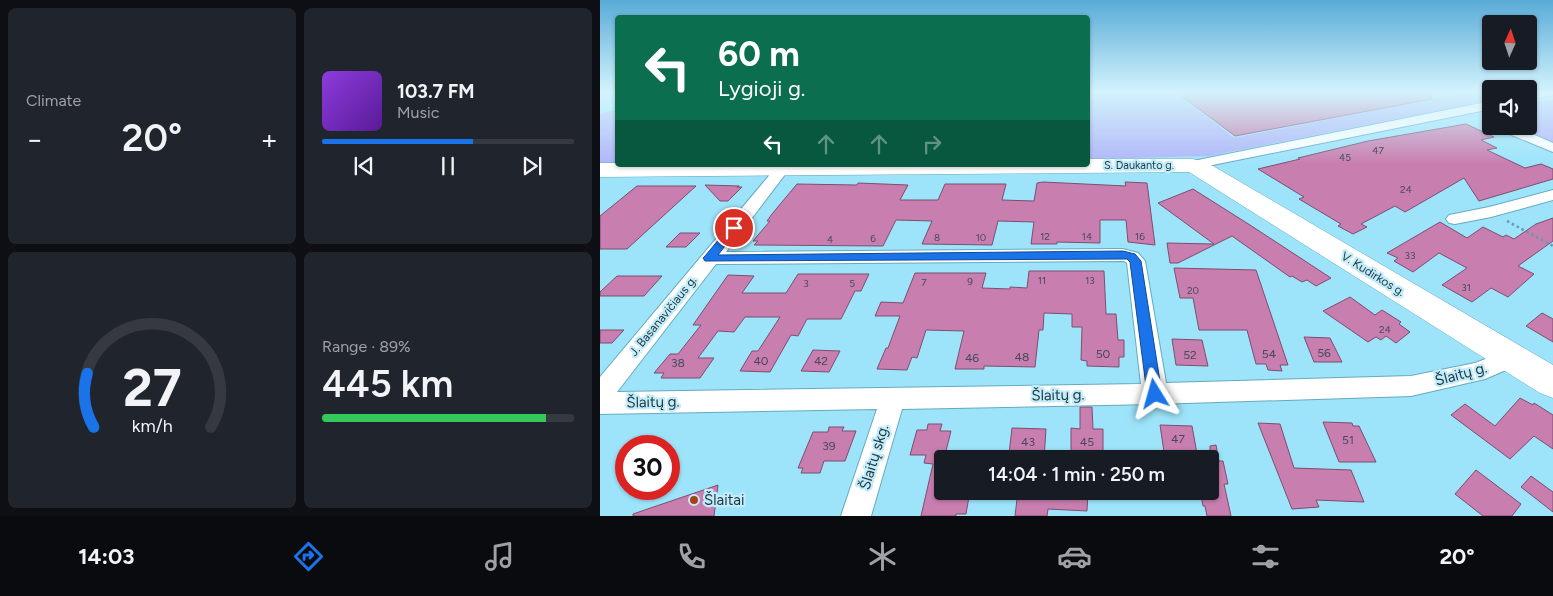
<!DOCTYPE html>
<meta charset="utf-8">
<style>
:root{--surface:#171b24;--page:#20242c;--text:#f1f3f6;--muted:#9ea1a6;--line:#363941;--accent:#1a73e8}
body{margin:0;font-family:Figtree,sans-serif;background:var(--page);color:var(--text);height:100vh;display:flex;flex-direction:column;font-size:19px;white-space:nowrap}
*{box-sizing:border-box;margin:0}
p{font-size:16px;color:var(--muted)}
.icon{flex:none;width:28px;height:28px;fill:none;stroke:currentColor;stroke-width:2;stroke-linecap:round;stroke-linejoin:round}
.map{position:relative;flex:1;overflow:hidden}
.drawer{display:flex;flex-direction:column;gap:8px;padding:8px;background:#0d0f14;width:600px}
.drawer>*{flex:none}
.guide{position:absolute;left:15px;top:15px;width:475px;height:152px;border-radius:5px;box-shadow:0 1px 4px #0004;background:#0b6e4f;color:#fff;overflow:hidden}
.needle{width:32px;rotate:3deg}
.fabs{position:absolute;left:882px;top:15px;display:grid;gap:10px}
.fabs a{display:grid;place-items:center;width:55px;height:55px;border-radius:5px;background:var(--surface);box-shadow:0 1px 4px #0004;font-size:25px}
.speed{position:absolute;left:15px;top:435px;display:flex;gap:10px;font-size:25px;font-weight:700;text-align:center}
.speed>*{display:grid;place-content:center;width:65px;height:65px;border-radius:50%;background:var(--surface);box-shadow:0 1px 4px #0004;line-height:1}
.speed .limit{border:8px solid #d22;background:#fff;color:#111}
.pin{position:absolute;display:grid;place-items:center;width:42px;height:42px;color:#fff;margin:-21px;border:2px solid #fff;border-radius:50%;box-shadow:0 1px 5px #0007}
.me{position:absolute;width:55px;margin:-28px;rotate:352deg;stroke-linejoin:round;filter:drop-shadow(0 0 4px #0008)}
.turn{display:flex;align-items:center;gap:18px;height:105px;padding:0 20px;font-size:22px}
.turn .icon{width:65px;height:65px;stroke-width:2.5}
.turn b{display:block;font-size:35px;line-height:42px}
.lanes{display:flex;align-items:center;height:48px;padding:0 20px;background:#0003;justify-content:center;gap:25px;direction:ltr}
.lanes .off{opacity:.35}
.big{font-size:38px;font-weight:600;line-height:1.1}
.drawer .tile{flex:1;display:flex;flex-direction:column;justify-content:center;gap:8px;min-width:0;padding:0 18px;border-radius:8px;background:var(--page)}
.drawer .dial{align-items:center;gap:0}
.dial svg{height:130px;overflow:visible;fill:none;stroke:var(--line);stroke-width:7;stroke-linecap:round;text-anchor:middle}
.dial text{fill:var(--text);stroke:none}
.song{display:flex;align-items:center;gap:15px}
.cover{width:60px;height:60px;border-radius:8px;background:linear-gradient(135deg,hsl(270 70% 55%),hsl(270 70% 35%))}
.played{height:5px;border-radius:2px;background:linear-gradient(90deg,var(--accent) 60%,var(--line) 60%)}
.keys{display:flex;justify-content:space-around;direction:ltr}
.heat{display:flex;justify-content:space-between;align-items:center;font-size:28px;direction:ltr}
.charge{height:8px;border-radius:4px;background:linear-gradient(90deg,#34c759 89%,var(--line) 0)}
.drawer .tiles{flex:1;display:grid;gap:8px;grid-template-columns:repeat(2,1fr)}
.trip{position:absolute;left:334px;top:450px;width:285px;height:50px;border-radius:5px;background:var(--surface);box-shadow:0 1px 4px #0004;font-weight:600;line-height:50px;text-align:center}
.menu{display:flex;height:80px;justify-content:space-around;align-items:center;background:#090b0e;color:var(--muted)}
.menu .icon{width:35px;height:35px}
.menu .current{color:var(--accent)}
.menu b{font-size:22px;color:var(--text)}
main{display:flex;flex:1;min-height:0}
.map>svg:first-child{display:block}
.green{fill:#b0b6f8}
.building{fill:#c87eaf;stroke:#7d4e6d}
.lines{fill:none;stroke-linecap:round;stroke-linejoin:round}
.street-casing{stroke:#64aac0;stroke-width:2}
.secondary-casing{stroke:#64aac0;stroke-width:1}
.path{stroke:#669bac;stroke-width:2.5;stroke-dasharray:2.5 3;stroke-linecap:butt}
.street{fill:#fff;fill-rule:evenodd}
.secondary{fill:#fff;fill-rule:evenodd}
.route{fill:#1a73e8;stroke:#114b97}
.poi-dot{fill:#a84218;stroke:#c3ecfa;stroke-width:2}
.labels{text-anchor:middle;stroke-width:4.5;stroke-linejoin:round;paint-order:stroke}
.number-label{font-size:10px;fill:#464a5c}
.far-street-label{font-size:11px;fill:#1b3841;stroke:#c3ecfa}
.street-label{font-size:12px;fill:#1b3841;stroke:#c3ecfa}
.near-number-label{font-size:12px;fill:#464a5c}
.near-street-label{font-size:15px;fill:#1b3841;stroke:#c3ecfa}
.near-poi-label{font-size:15px;fill:#1b3841;stroke:#c3ecfa;text-anchor:start}
</style>
<main>
<section class="drawer">
<div class="tiles">
<div class="tile"><p>Climate</p>
<div class="heat"><a>−</a><b class="big">20°</b><a>+</a></div>
</div>
<div class="tile">
<div class="song"><i class="cover"></i><div><b>103.7 FM</b><p>Music</p></div></div>
<div class="played"></div>
<div class="keys"><svg class="icon" aria-label="previous" viewBox="0 0 24 24"><path d="M18 5L8 12l10 7zM5 5v14"/></svg><svg class="icon" aria-label="pause" viewBox="0 0 24 24"><path d="M8 5v14M16 5v14"/></svg><svg class="icon" aria-label="next" viewBox="0 0 24 24"><path d="M6 5l10 7-10 7zM19 5v14"/></svg></div>
</div>
<div class="tile dial"><svg viewBox="0 0 100 80">
<path d="M14 69A42 42 0 1 1 86 69"/>
<path d="M14 69A42 42 0 0 1 10 36" stroke="#1a73e8"/>
<text x="50" y="56" font-size="32" font-weight="700">27</text>
<text x="50" y="72" font-size="11">km/h</text>
</svg></div>
<div class="tile"><p>Range · 89%</p><b class="big">445 km</b><div class="charge"></div></div>
</div>
</section>
<div class="map">
<svg width="953" height="516" viewBox="0 0 953 516">
<rect width="100%" height="100%" fill="#9de4fb"/>
<g class="green">
<polygon points="488,92 575,92 634,138 867,92 891,92 891,100 609,156 488,159"/>
<polygon points="953,99 953,143 913,126 929,126 929,104"/>
<polygon points="17,110 17,165 0,165 0,113"/>
</g>
<g class="building">
<polygon points="576,92 831,92 832,99 635,136"/>
<polygon points="866,124 894,137 881,140 897,148 887,150 925,168 941,164 953,169 953,179 879,201 864,178 805,212 795,206 761,224 767,227 753,234 738,226 741,224 699,199 704,197 658,169 700,159 698,158 768,141"/>
<polygon points="443,182 526,186 525,182 547,183 555,245 528,242 526,220 500,220 500,243 457,242 457,244 431,244 434,222 398,221 392,245 322,244 332,221 296,220 283,246 154,245 158,241 153,241 170,221 167,221 172,214 197,184 257,185 258,183 308,185 300,200 338,200 345,184 406,184 402,200 434,201 437,183"/>
<polygon points="105,185 139,186 137,187 142,187 128,201 120,201"/>
<polygon points="37,186 96,186 27,249 0,249 0,216"/>
<polygon points="593,189 650,225 731,278 716,286 707,280 702,282 692,276 690,277 632,236 578,263 570,263 567,243 614,244 558,203"/>
<polygon points="953,218 953,241 918,266 934,274 908,297 891,288 872,302 842,285 867,268 839,253 813,272 794,261 798,258 787,253 840,222 867,238 883,227 903,237 906,235 914,239 936,224"/>
<polygon points="80,233 100,233 86,247 66,247"/>
<polygon points="574,268 656,270 688,365 680,365 682,371 668,370 666,364 656,364 647,330 599,330 593,298 580,298"/>
<polygon points="429,271 504,271 506,314 516,314 518,340 524,340 524,357 519,357 519,367 487,366 487,361 481,360 482,327 472,327 472,314 444,313 443,330 439,330 435,367 384,366 384,369 355,369 364,331 326,330 317,358 312,357 307,370 277,369 286,348 288,348 300,316 275,316 281,302 303,303 315,273 386,273 382,288 410,289 410,287 427,288"/>
<polygon points="198,274 269,274 261,291 255,291 241,319 207,319 198,336 191,335 170,372 140,371 152,351 158,351 180,317 145,317 134,332 118,331 98,358 114,358 100,378 61,378 64,373 54,373 70,354 78,354 101,325 93,325 128,275 154,276 142,293 186,293"/>
<polygon points="17,276 62,276 44,296 0,296 0,292"/>
<polygon points="750,297 775,315 782,310 801,322 799,324 810,332 796,343 786,336 781,340 776,337 768,342 723,311"/>
<polygon points="942,313 953,319 953,342 926,326"/>
<polygon points="0,330 24,330 12,343 0,343"/>
<polygon points="704,337 730,338 742,362 714,362"/>
<polygon points="572,339 602,340 608,366 576,365"/>
<polygon points="213,350 240,351 229,372 201,371"/>
<polygon points="920,398 933,405 934,403 953,415 953,449 934,436 910,459 851,415 865,404 895,426"/>
<polygon points="480,407 492,407 493,429 503,429 503,456 498,457 498,459 480,459 480,456 471,456 471,428 480,429"/>
<polygon points="723,422 752,423 753,426 759,426 776,462 739,462"/>
<polygon points="658,423 680,424 694,468 751,470 764,502 716,500 719,507 692,509"/>
<polygon points="328,424 342,424 340,431 351,431 344,459 342,459 342,491 370,491 366,514 356,514 356,516 321,516 333,464 324,463 326,455 310,455 317,430 327,430"/>
<polygon points="560,425 592,426 598,459 575,459 574,452 564,452"/>
<polygon points="229,427 244,427 242,431 256,431 245,461 224,461 220,473 201,473 203,468 198,468 213,432 228,432"/>
<polygon points="412,428 446,429 444,459 427,459 427,455 409,454"/>
<polygon points="616,445 619,461 623,461 628,484 624,484 631,516 607,516 605,506 603,506 600,491 610,491 610,446"/>
<polygon points="876,470 921,504 912,516 883,516 855,494"/>
<polygon points="931,476 953,492 953,512 921,487"/>
<polygon points="118,485 114,516 33,516 33,514"/>
<polygon points="418,491 488,491 487,511 448,509 447,516 415,516"/>
</g>
<g class="lines">
<g class="street-casing">
<g id="street">
<polygon points="937,92 953,92 953,95 929,100 929,94"/>
<polygon points="891,101 891,109 593,169 588,168 586,165 588,162 593,161"/>
<polygon points="896,126 914,126 953,143 953,152 897,129"/>
<path d="M178,165H188L190,168L126,252L523,249L538,253L545,261L566,383L811,376L875,363L912,349L920,352L924,358L920,364L885,379L811,396L555,404L302,409L271,516H241L277,409L0,414V377ZM524,261L527,263L541,384L17,392L116,264Z"/>
<polygon points="953,190 953,200 891,217 855,224 849,223 846,219 849,215 889,207"/>
</g>
</g>
<g class="secondary-casing">
<polygon id="secondary" points="488,159 593,159 613,166 953,365 953,398 940,393 589,172 0,177 0,163 18,163 18,165 488,165"/>
</g>
<polyline class="path" points="907,221 953,246"/>
<use href="#street" class="street"/>
<use href="#secondary" class="secondary"/>
</g>
<linearGradient id="sky" x2="0" y2="1"><stop stop-color="#58abd7"/><stop offset="0.56" stop-color="#d3f3fd"/><stop offset="1" stop-color="#d3f3fd" stop-opacity="0"/></linearGradient>
<rect width="953" height="164" fill="url(#sky)"/>
<polygon class="route" points="134,225 139,228 118,255 523,251 535,254 541,261 562,394 560,398 555,400 549,398 547,394 530,262 527,259 105,261 103,258 105,256 130,226"/>
<circle class="poi-dot" cx="94" cy="500" r="5"/>
<g class="labels">
<g class="number-label">
<text x="778" y="154">47</text>
<text x="745" y="161">45</text>
<text x="806" y="193">24</text>
<text x="445" y="240">12</text>
<text x="487" y="240">14</text>
<text x="540" y="240">16</text>
<text x="337" y="241">8</text>
<text x="381" y="241">10</text>
<text x="273" y="242">6</text>
<text x="230" y="243">4</text>
<text x="810" y="259">33</text>
<text x="442" y="284">11</text>
<text x="490" y="284">13</text>
<text x="370" y="285">9</text>
<text x="324" y="286">7</text>
<text x="206" y="287">3</text>
<text x="252" y="287">5</text>
<text x="866" y="291">31</text>
<text x="593" y="294">20</text>
<text x="785" y="333">24</text>
</g>
<g class="far-street-label">
<text x="539" y="169">S. Daukanto g.</text>
</g>
<g class="street-label">
<text transform="translate(773 274) rotate(32)" y="4">V. Kudirkos g.</text>
<text transform="translate(63 316) rotate(-51)" y="4">J. Basanavičiaus g.</text>
</g>
<g class="near-number-label">
<text x="724" y="357">56</text>
<text x="503" y="358">50</text>
<text x="669" y="358">54</text>
<text x="590" y="359">52</text>
<text x="422" y="361">48</text>
<text x="372" y="362">46</text>
<text x="161" y="365">40</text>
<text x="221" y="365">42</text>
<text x="78" y="367">38</text>
<text x="578" y="443">47</text>
<text x="748" y="444">51</text>
<text x="428" y="446">43</text>
<text x="487" y="446">45</text>
<text x="229" y="450">39</text>
</g>
<g class="near-street-label">
<text transform="translate(861 374) rotate(-15)" y="5">Šlaitų g.</text>
<text transform="translate(458 395) rotate(-1)" y="5">Šlaitų g.</text>
<text transform="translate(53 402) rotate(-1)" y="5">Šlaitų g.</text>
<text transform="translate(274 457) rotate(-73)" y="5">Šlaitų skg.</text>
</g>
<g class="near-poi-label">
<text x="104" y="505">Šlaitai</text>
</g>
</g>
</svg>
<div class="fabs">
<a><svg class="needle" viewBox="-14 -14 28 28"><path d="M0-13l5 13h-10z" fill="#e53935"/><path d="M0 13l5-13h-10z" fill="#9ea1a6"/></svg></a>
<a><svg class="icon" aria-label="sound" viewBox="0 0 24 24"><path d="M4 9h4l5-4v14l-5-4H4zM17 9q2 3 0 6"/></svg></a>
</div>
<div class="speed"><div class="limit">30</div></div>
<div class="pin" style="left:134px;top:228px;background:#d93025"><svg class="icon" aria-label="arrive" viewBox="0 0 24 24"><path d="M6 21V4h12l-3 4 3 4H6"/></svg></div>
<svg class="me" style="left:555px;top:394px" viewBox="-20 -20 40 40"><path d="M0-17L14 15 0 8-14 15z" fill="#1a73e8" stroke="#fff" stroke-width="4"/></svg>
<div class="trip">14:04 · 1 min · 250 m</div>
<div class="guide">
<div class="turn"><svg class="icon" aria-label="left" viewBox="0 0 24 24"><path d="M17 20v-9H6M10 6l-5 5 5 5"/></svg><div><b>60 m</b>Lygioji g.</div></div>
<div class="lanes"><svg class="icon" aria-label="left" viewBox="0 0 24 24"><path d="M17 20v-9H6M10 6l-5 5 5 5"/></svg><svg class="icon off" aria-label="ahead" viewBox="0 0 24 24"><path d="M12 20V5M6 11l6-6 6 6"/></svg><svg class="icon off" aria-label="ahead" viewBox="0 0 24 24"><path d="M12 20V5M6 11l6-6 6 6"/></svg><svg class="icon off" aria-label="right" viewBox="0 0 24 24"><path d="M7 20v-9h11M14 6l5 5-5 5"/></svg></div>
</div>
</div>
</main>
<nav class="menu">
<b>14:03</b>
<svg class="icon current" aria-label="directions" viewBox="0 0 24 24"><path d="M12 3l9 9-9 9-9-9zM9 14v-3h6M13 9l2 2-2 2"/></svg>
<svg class="icon" aria-label="music" viewBox="0 0 24 24"><path d="M9 18V5l10-2v13"/><circle cx="6" cy="18" r="3"/><circle cx="16" cy="16" r="3"/></svg>
<svg class="icon" aria-label="phone" viewBox="0 0 24 24"><path d="M5 4h4l2 5-3 2q2 4 5 5l2-3 5 2v4C11 20 4 13 5 4z"/></svg>
<svg class="icon" aria-label="climate" viewBox="0 0 24 24"><path d="M12 3v18M4 7l16 10M4 17L20 7"/></svg>
<svg class="icon" aria-label="car" viewBox="0 0 24 24"><path d="M5 17H2v-5l4-1 3-4h7l3 4 3 1v5h-3M9 17h6M6 11h13"/><circle cx="7" cy="17" r="2"/><circle cx="17" cy="17" r="2"/></svg>
<svg class="icon" aria-label="filters" viewBox="0 0 24 24"><path d="M4 7h16M4 17h16"/><circle cx="9" cy="7" r="2"/><circle cx="15" cy="17" r="2"/></svg>
<b>20°</b>
</nav>
